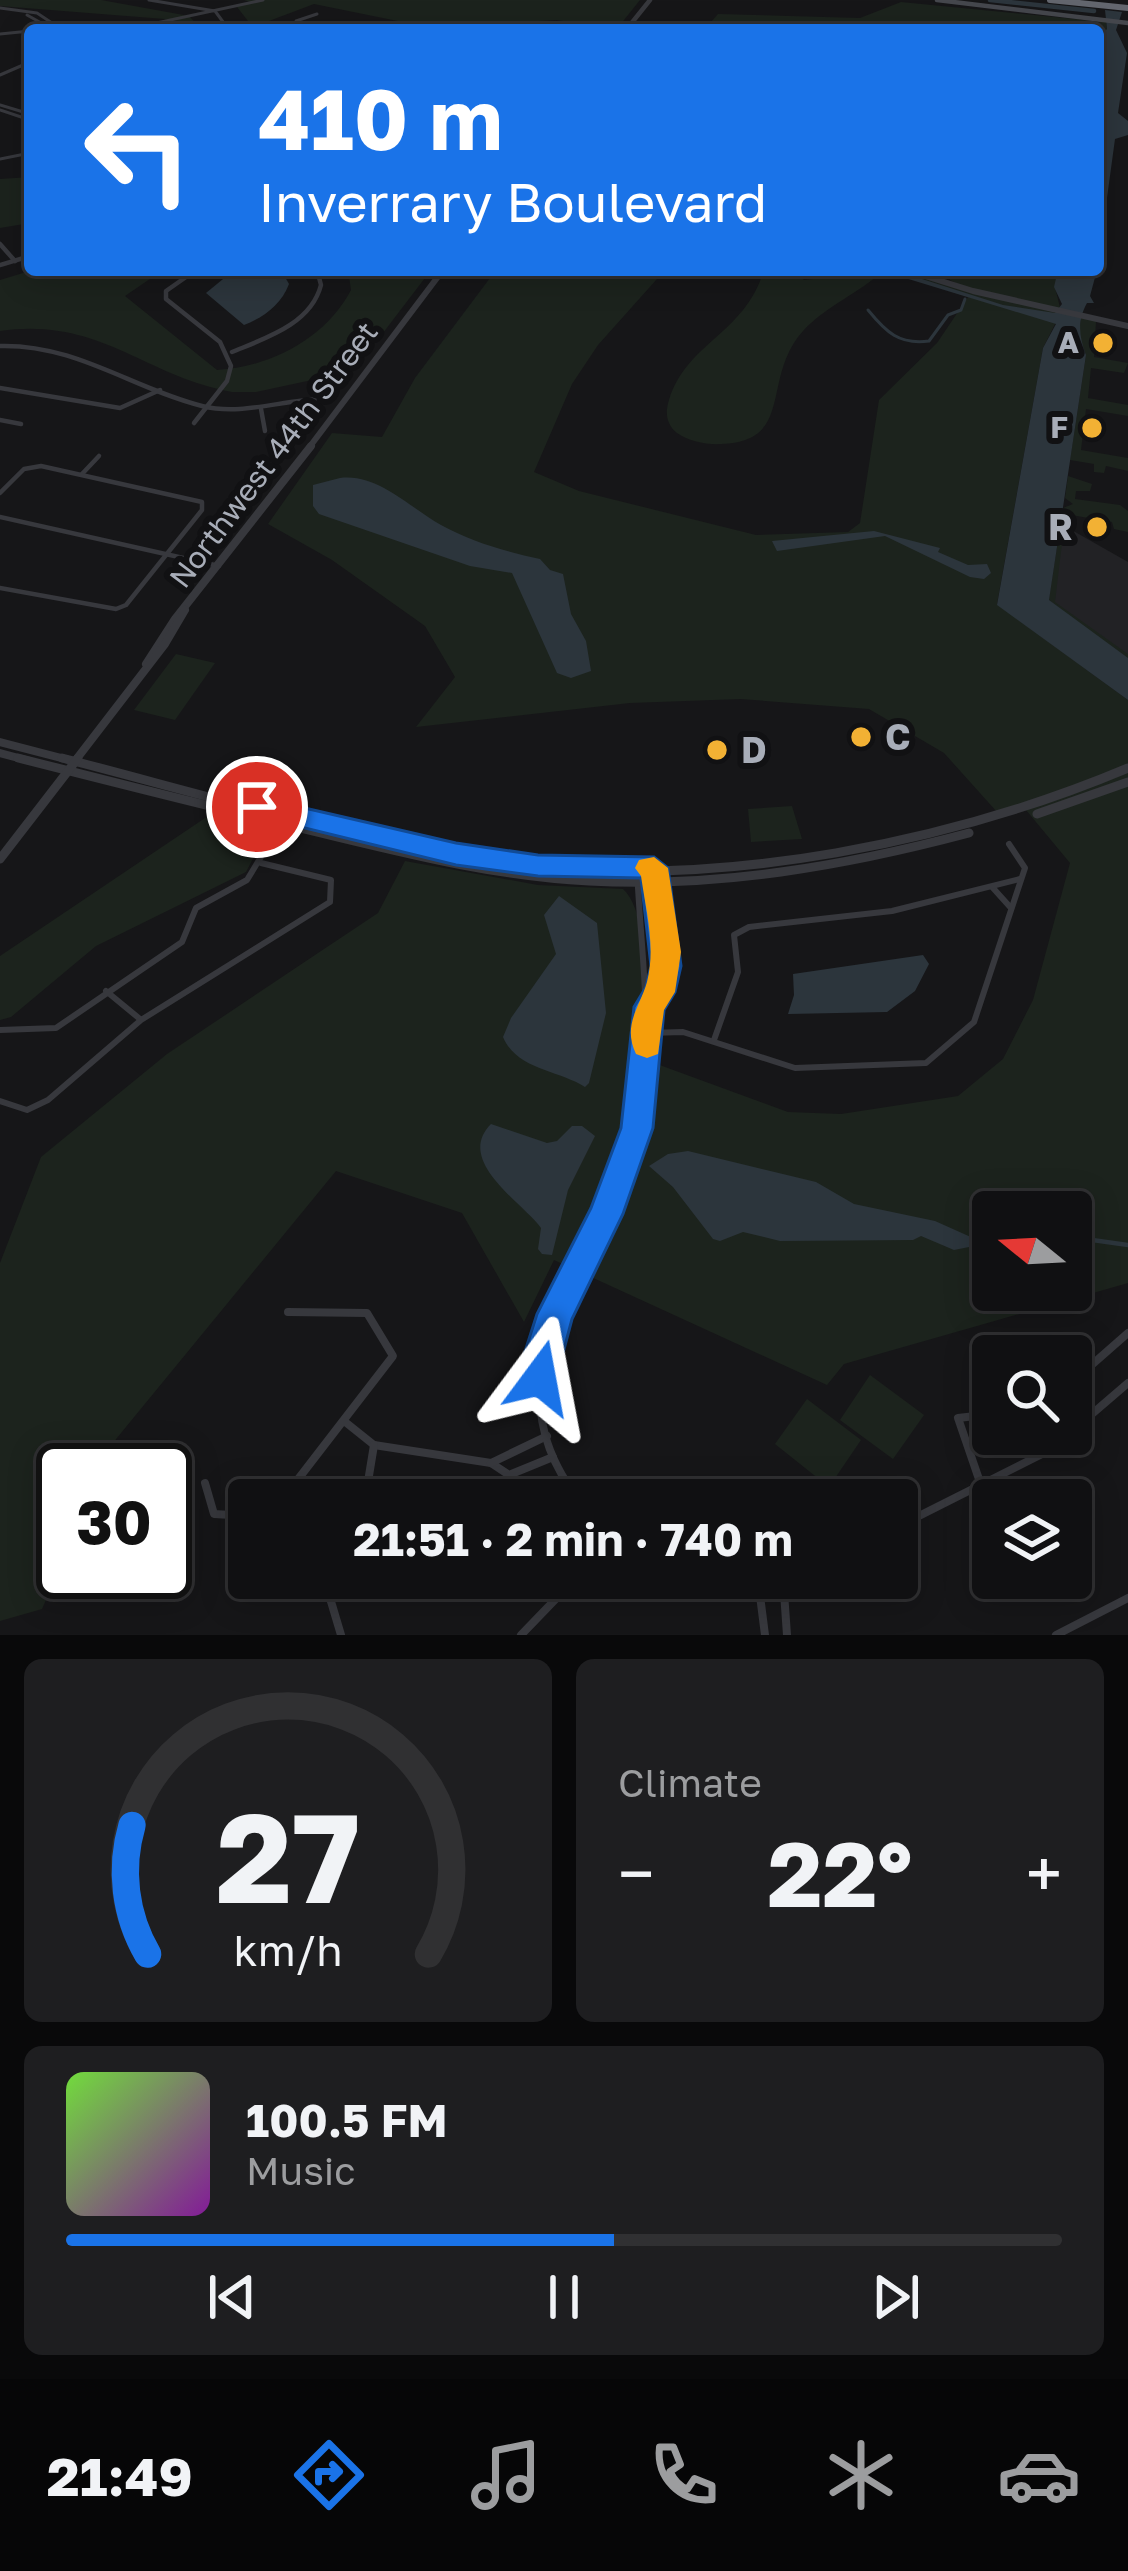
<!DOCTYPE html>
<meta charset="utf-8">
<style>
:root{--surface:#101012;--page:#1e1e20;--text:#f1f3f6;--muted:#9c9d9f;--line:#303032;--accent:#1a73e8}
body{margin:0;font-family:"Golos Text",sans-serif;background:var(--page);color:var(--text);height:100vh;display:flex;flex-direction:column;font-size:45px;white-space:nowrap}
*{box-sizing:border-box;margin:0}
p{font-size:39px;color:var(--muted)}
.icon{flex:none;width:66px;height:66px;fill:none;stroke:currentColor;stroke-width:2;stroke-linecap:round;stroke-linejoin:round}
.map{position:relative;height:1635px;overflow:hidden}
.drawer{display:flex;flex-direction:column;gap:24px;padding:24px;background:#09090a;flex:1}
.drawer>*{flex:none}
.banner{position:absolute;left:24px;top:24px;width:1080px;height:252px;border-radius:12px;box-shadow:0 6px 30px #0003,0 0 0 3px var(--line);background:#1a73e8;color:#fff;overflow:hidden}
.needle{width:78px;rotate:288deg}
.controls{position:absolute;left:972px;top:1191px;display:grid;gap:24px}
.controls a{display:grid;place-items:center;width:120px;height:120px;border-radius:12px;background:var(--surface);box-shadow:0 6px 30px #0003,0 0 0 3px var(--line);font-size:60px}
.speed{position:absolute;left:36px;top:1443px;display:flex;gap:24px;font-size:60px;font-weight:700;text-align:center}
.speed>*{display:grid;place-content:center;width:156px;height:156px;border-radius:50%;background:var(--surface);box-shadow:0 6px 30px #0003,0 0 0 3px var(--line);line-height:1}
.speed .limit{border:6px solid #111;border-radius:18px;background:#fff;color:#111}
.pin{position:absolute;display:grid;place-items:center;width:102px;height:102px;color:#fff;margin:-51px;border:6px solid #fff;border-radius:50%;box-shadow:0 3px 12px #0007}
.me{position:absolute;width:132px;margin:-66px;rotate:13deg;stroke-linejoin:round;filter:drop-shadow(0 0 9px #0008)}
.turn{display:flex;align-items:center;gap:42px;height:252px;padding:0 36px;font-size:54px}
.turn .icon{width:156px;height:156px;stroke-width:2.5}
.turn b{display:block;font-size:84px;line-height:102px}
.big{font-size:90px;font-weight:700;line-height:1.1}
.drawer .tile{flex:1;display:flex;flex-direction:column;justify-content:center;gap:18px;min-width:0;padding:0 42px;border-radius:18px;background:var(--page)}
.drawer .dial{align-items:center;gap:0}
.dial svg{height:312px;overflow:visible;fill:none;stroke:var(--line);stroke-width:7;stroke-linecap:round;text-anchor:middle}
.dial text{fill:var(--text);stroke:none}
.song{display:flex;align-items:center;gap:36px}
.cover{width:144px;height:144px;border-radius:18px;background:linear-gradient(135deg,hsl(100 70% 55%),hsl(290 70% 35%))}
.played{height:12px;border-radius:6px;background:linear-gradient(90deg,var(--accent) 55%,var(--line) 55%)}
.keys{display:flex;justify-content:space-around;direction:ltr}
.heat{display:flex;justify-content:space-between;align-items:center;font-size:66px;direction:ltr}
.drawer .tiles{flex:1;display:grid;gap:24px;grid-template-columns:1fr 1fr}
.tile:last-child{grid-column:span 2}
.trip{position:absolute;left:228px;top:1479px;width:690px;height:120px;border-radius:12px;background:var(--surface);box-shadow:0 6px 30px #0003,0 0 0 3px var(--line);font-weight:700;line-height:120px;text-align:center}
.menu{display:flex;height:192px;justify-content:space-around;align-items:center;background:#060607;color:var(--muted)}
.menu .icon{width:84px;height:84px}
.menu .current{color:var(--accent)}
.menu b{font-size:54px;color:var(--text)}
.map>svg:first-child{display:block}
.built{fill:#222225}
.green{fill:#1c231d;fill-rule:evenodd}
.water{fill:#2c353c}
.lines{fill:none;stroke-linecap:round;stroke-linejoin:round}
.stream-far1{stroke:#2c353c;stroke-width:3}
.stream{stroke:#2c353c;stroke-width:4.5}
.canal{stroke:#2c353c;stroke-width:4.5}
.minor-far3{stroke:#37383d;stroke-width:3}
.minor-far2{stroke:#37383d;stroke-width:4.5}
.minor-far1{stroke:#37383d;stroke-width:6}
.minor{stroke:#37383d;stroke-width:8}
.tertiary-far3{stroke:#37383d;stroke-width:4.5}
.tertiary-far2{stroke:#37383d;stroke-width:6}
.tertiary-far1{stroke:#37383d;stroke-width:8}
.tertiary{stroke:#37383d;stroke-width:9}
.secondary{stroke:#45474d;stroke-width:4.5}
.motorway{stroke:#63666e;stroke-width:6}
.route{fill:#1a73e8;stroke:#114b97;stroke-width:3}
.slow{fill:#f59e0b}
.poi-dot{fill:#f2b134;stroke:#111113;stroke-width:4.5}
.labels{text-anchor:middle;stroke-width:12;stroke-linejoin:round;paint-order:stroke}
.far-poi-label{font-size:30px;font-weight:bold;fill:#a8adb8;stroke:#111113;text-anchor:end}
.far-street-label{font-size:30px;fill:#a8adb8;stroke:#111113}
.poi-label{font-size:36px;font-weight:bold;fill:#a8adb8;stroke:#111113;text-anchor:start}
</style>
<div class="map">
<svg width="1128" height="1635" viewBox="0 0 1128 1635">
<rect width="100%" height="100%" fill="#161618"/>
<polygon class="built" points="1061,524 1128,562 1128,658 1049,600"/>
<g class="green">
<polygon points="0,0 101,0 189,16 202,30 135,30 177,20 0,6"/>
<polygon points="244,0 640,0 616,30 575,30 575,23 557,20 427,27 314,4 269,21 282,30 255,30 237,7 250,2"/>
<polygon points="901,2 1106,22 1107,30 1098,40 1098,30 704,30 718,14 860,18"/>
<polygon points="30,177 30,223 0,228 0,179"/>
<path d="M33,270H163L125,296L217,370C271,367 326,338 351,290L348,270H431L354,371L256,392H232C143,376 101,317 0,331V280Z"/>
<path d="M496,270H665L598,345L572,384L534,472L579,491L756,535L848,532L860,523L879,400L937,343L968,297L886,270H906L961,286L950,280V270H1058L1055,287L1061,312L1043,348L997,604L1128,700V1283L844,1364L827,1385L554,1260L524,1322L462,1213L336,1171L112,1444L101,1470H63V1561L42,1609L0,1621V1263L41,1157L167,1054L378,913L405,861L538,885L623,889C652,915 648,1022 646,1060L788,1112L841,1114L958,1096L1003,1059L1033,1000L1070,863L1021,804L997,812L944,753L869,709L741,699L630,703L416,727L455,677L425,626L332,560L268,524L332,433L382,437L415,378ZM993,1212H1071V1290H993Z"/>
<path d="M764,270H793L804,280L883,271C858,294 827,305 803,331C760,379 796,441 721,444C707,445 688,441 677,433C666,424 665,412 669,400C687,342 745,334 764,270Z"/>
<polygon points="1081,316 1096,321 1094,357 1128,363 1124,373 1091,368 1088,398 1128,405 1128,416 1086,409 1081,450 1128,458 1128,471 1106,466 1104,473 1094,472 1094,464 1070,460 1086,355 1079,335"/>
<polygon points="1068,476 1092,484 1090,491 1076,491 1075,499 1120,505 1128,511 1128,532 1114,529 1112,522 1071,515 1069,528 1064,526 1055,602 1128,654 1128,661 1049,600 1063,508 1073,504 1065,498"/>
<polygon points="176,654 215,663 175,720 134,710"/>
<polygon points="792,806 802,839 751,842 748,809"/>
<polygon points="211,814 269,828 246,872 96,946 11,1017 0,1020 0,956"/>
<polygon points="870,1375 924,1415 893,1459 840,1420"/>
<polygon points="807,1399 861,1440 829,1487 775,1444"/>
</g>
<g class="water">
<polygon points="1105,10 1122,12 1116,30 1127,53 1118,113 1128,121 1128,135 1115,139 1098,264 1098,40 1107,29"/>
<path d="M234,270H281L289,284C281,305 264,317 244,325L206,293Z"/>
<path d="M879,270H894L1003,305L1055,313L1062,304L1054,287L1058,270H1097L1090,296L1094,303H1087C1077,321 1079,336 1086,355L1049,600L1128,658V700L997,605L1043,348L1056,324Z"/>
<path d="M340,478C378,473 410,508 441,525C472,542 507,552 540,559L550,570L563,574L571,614L586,641L591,671L571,678L557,673L512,573L470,566L319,514L313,506V485Z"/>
<polygon points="874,531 940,548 938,552 968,565 987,564 991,573 984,579 970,577 885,536 777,551 772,541"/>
<path d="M559,896L597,923L606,1013L589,1083L585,1087C559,1070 517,1070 503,1037L511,1018L556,954L544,915Z"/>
<polygon points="923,955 929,964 915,991 887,1012 788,1014 794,995 793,974"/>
<path d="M491,1124L547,1143L557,1141L572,1126H582L595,1136L568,1190L552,1255L542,1254L538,1249L541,1228C523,1203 454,1161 491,1124Z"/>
<polygon points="688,1151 816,1182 854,1204 935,1221 973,1238 974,1246 954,1250 921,1236 913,1240 780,1241 743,1232 720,1241 713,1239 673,1187 649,1166 668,1154"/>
</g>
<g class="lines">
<path class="stream-far1" d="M868,310C886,332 899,345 929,341L948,315L961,310L965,299"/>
<g class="stream">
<polyline points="1071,1237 1128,1245"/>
<polyline points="973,1238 993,1236"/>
</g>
<polyline class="canal" points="990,0 1094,11"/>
<g class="minor-far3">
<polyline points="149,0 215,11 229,30"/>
<polyline points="0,8 37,13 58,27"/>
<polyline points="27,15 52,29"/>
<polyline points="37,30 138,27 263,0"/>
<polyline points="316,30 296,21 317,14"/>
<polyline points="333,30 353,24 385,30"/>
<polyline points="0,34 30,31"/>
<polyline points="0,75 30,62"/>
<polyline points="0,105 30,114"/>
<polyline points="0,110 30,120"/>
<polyline points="0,159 30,153"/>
</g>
<g class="minor-far2">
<polyline points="0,244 15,261"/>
<polyline points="0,265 30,256"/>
<path d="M0,346C76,344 131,388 202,406C242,416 281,400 321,399"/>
<path d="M232,352C266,338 311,324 321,285L317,270"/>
<polyline points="0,388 120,408 160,390"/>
<polyline points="261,409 265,431"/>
<polyline points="0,420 21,424"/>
<polyline points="194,423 227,381 231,366 220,342 166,299 166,291 196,270"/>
<polyline points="82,474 99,456"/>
<polyline points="0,493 24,469 41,466 202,502 202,510 126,605 116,609 0,588"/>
<polyline points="0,517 219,566"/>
</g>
<g class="minor-far1">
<polyline points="993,888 1011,908"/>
<polyline points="106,991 140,1019"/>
<polyline points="651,1004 666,961 656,884"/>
<polyline points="0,1030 56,1028 182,942 196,908 247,880 282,822"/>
<polyline points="648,1033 683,1032 795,1068 926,1063 974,1022 1025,868 1009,844"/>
<polyline points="714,1040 738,972 734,935 749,927 892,911 1020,879"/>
<polyline points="0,1101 27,1110 48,1100 141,1020 330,902 331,880 261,863"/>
<path d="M630,1150C659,1058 641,963 637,869"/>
</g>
<g class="minor">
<polyline points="1071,1383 1128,1333"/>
<polyline points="344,1421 374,1445 491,1463 509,1475 553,1457"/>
<polyline points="491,1463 547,1436"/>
<polyline points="205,1483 214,1514 249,1516"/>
<polyline points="982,1488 958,1418 993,1414"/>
<polyline points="282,1500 393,1356 367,1313 288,1312"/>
<polyline points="365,1500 374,1445"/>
<path d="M579,1500C481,1375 593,1268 631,1147"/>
<polyline points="897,1527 1050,1450 1128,1383"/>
<polyline points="324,1578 341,1635"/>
<polyline points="709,1578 776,1578"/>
<polyline points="783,1578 787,1635"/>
<polyline points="758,1580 765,1635"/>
<polyline points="521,1635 576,1578"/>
<polyline points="1056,1635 1128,1598"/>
</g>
<polyline class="tertiary-far3" points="626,30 650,0"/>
<g class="tertiary-far2">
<polyline points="906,270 973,291 1128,326"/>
<polyline points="308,449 443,270"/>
</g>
<g class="tertiary-far1">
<polyline points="146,664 175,619 311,446"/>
<polyline points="0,742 73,761"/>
<polyline points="0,753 30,761"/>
<polyline points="75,761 165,644 185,610"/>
</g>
<g class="tertiary">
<path d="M18,758C124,785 231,812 338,837C421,857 504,877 589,881C718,888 845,866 969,833"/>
<path d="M62,758C217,798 372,846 532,865C724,888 952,842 1128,768"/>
<polyline points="1037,814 1128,782"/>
<polyline points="0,859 78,758"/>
</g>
<polyline class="secondary" points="937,0 1128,23"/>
<polyline class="motorway" points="1050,0 1128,8"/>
</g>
<polygon class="route" points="257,797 456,843 538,855 654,857 668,868 681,966 675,992 664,1010 653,1128 623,1214 572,1319 553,1391 540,1396 527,1391 521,1364 537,1314 591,1208 621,1128 634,1007 646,987 651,966 641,878 538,876 456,865 248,814 244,807"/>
<path class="slow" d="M654,857L668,868L681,952L675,992L664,1010L658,1054L647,1058L636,1054C622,1025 640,1007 647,982C656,947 646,911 641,876L635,868L639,860Z"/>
<g class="poi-dot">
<circle cx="1103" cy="343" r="12"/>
<circle cx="1092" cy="428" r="12"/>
<circle cx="1097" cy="527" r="12"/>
<circle cx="861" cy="737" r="12"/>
<circle cx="717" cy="750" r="12"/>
</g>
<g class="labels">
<g class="far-poi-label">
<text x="1079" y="353">A</text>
<text x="1068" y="438">F</text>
</g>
<g class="far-street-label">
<text transform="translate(274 455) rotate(-53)" y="10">Northwest 44th Street</text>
</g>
<g class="poi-label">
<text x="1073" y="540" text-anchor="end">R</text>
<text x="885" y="750">C</text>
<text x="741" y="763">D</text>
</g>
</g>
</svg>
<div class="controls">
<a><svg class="needle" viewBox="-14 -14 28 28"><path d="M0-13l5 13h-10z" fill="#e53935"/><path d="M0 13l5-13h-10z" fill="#9c9d9f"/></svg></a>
<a><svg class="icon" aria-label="search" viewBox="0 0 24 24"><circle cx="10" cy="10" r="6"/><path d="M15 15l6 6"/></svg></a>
<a><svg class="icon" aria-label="layers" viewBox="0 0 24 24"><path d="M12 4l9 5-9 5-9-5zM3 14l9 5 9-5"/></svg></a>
</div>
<div class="speed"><div class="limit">30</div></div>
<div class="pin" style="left:257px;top:807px;background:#d93025"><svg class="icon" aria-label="arrive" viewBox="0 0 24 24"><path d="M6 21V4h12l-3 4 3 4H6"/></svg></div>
<svg class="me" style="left:540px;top:1378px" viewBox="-20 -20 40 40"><path d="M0-17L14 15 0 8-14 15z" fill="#1a73e8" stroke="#fff" stroke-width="4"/></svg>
<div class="trip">21:51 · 2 min · 740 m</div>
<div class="banner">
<div class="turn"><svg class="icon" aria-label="left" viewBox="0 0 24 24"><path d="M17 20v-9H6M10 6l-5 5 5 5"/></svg><div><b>410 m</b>Inverrary Boulevard</div></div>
</div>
</div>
<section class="drawer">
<div class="tiles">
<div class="tile dial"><svg viewBox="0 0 100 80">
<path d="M14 69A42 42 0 1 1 86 69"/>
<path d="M14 69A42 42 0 0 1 10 36" stroke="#1a73e8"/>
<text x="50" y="56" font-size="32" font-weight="700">27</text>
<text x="50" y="72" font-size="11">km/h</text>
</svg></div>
<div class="tile"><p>Climate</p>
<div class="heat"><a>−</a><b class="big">22°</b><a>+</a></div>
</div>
<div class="tile">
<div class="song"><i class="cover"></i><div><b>100.5 FM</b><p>Music</p></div></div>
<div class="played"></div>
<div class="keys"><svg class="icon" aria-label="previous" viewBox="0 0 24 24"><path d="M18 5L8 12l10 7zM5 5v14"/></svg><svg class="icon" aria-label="pause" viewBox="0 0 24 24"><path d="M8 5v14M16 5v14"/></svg><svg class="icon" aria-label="next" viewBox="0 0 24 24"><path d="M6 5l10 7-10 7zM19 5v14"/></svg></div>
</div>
</div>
</section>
<nav class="menu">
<b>21:49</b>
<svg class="icon current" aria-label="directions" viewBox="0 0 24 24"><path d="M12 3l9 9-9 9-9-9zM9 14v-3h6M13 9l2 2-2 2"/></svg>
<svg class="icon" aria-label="music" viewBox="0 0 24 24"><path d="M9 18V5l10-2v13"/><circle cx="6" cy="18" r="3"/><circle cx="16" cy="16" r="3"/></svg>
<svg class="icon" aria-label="phone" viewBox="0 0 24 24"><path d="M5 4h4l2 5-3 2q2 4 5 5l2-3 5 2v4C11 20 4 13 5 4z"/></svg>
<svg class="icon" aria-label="climate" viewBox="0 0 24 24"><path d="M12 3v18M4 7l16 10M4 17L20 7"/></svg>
<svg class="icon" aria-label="car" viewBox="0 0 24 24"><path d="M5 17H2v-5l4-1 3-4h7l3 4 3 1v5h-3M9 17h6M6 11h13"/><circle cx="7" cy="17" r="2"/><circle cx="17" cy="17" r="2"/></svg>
</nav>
